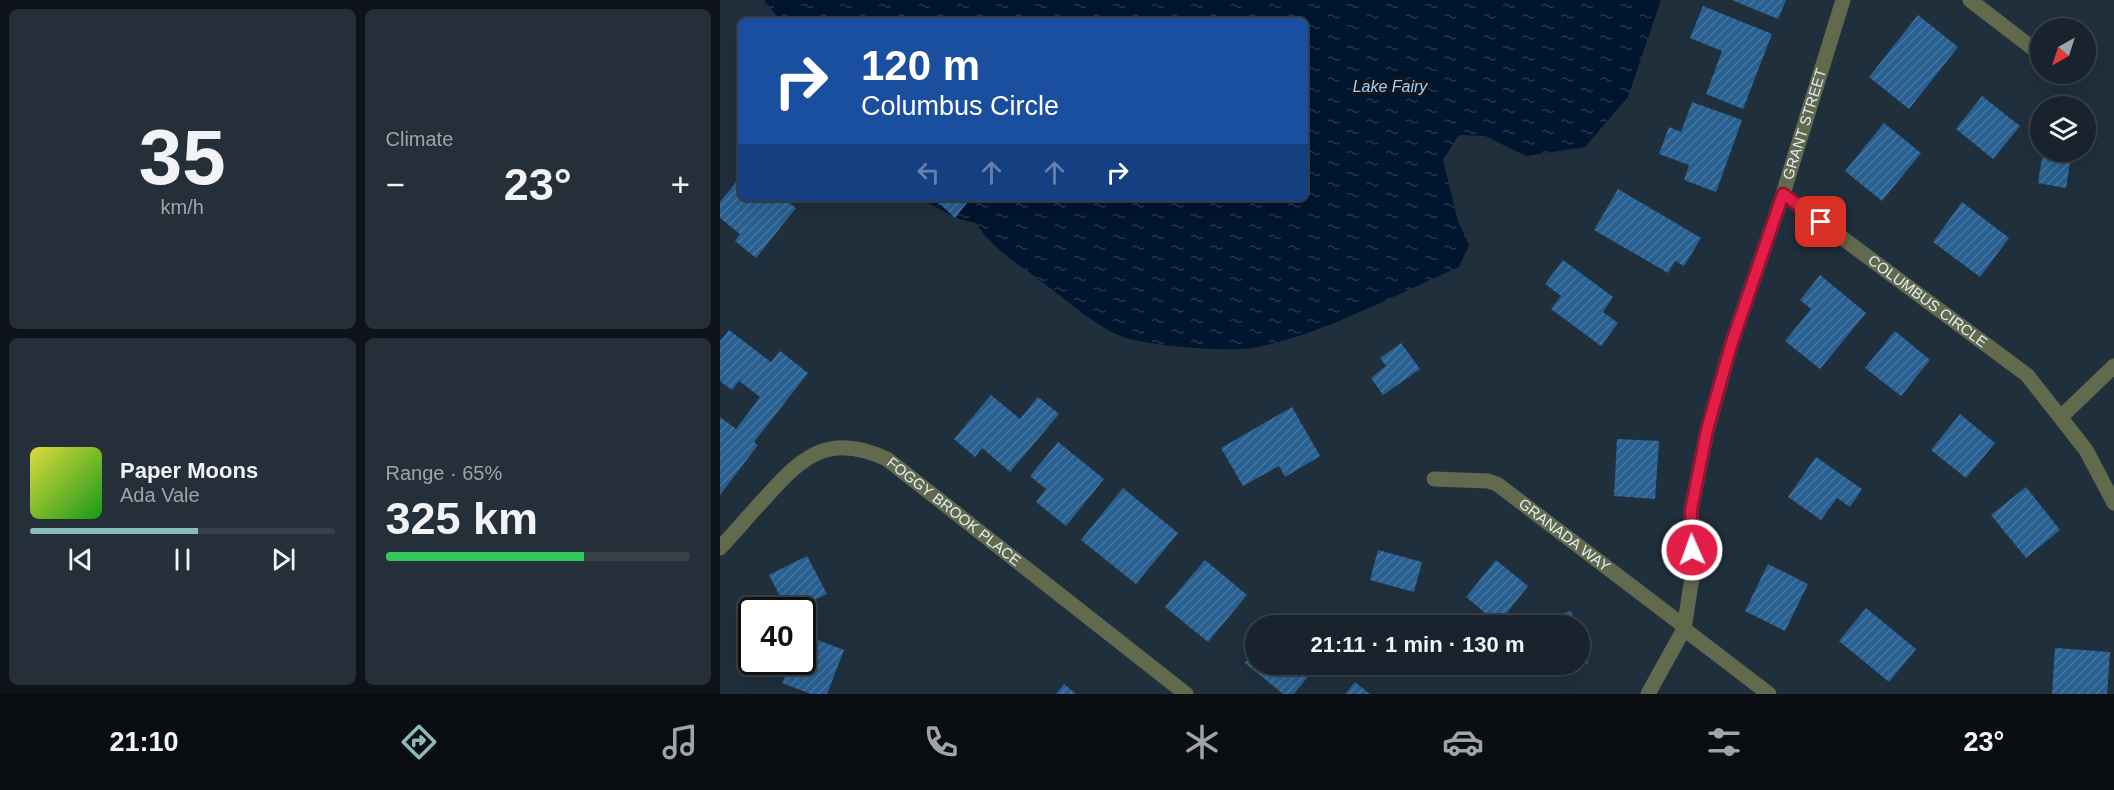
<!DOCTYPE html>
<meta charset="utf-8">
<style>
:root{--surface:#18232d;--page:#252f39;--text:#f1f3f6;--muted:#9fa4aa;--line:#364049;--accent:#8bbbb9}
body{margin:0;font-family:Helvetica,sans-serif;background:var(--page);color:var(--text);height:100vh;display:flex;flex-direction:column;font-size:22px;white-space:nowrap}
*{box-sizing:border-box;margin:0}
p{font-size:20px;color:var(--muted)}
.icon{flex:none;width:33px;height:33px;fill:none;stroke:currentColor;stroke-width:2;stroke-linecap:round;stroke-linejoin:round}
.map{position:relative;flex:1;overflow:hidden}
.details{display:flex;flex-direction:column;gap:9px;padding:9px;background:#0d1319;width:720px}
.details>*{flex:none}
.guide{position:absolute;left:18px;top:18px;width:570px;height:183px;border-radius:9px;box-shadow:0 6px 24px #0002,0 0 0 2px var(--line);background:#1a4fa0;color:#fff;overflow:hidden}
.needle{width:39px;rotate:219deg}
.fabs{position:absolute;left:1310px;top:18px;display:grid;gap:12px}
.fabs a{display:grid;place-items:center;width:66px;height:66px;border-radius:50%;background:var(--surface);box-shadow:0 6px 24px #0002,0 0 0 2px var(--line);font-size:30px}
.speed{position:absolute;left:18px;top:597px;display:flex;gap:12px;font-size:30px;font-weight:700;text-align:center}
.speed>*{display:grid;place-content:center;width:78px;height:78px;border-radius:50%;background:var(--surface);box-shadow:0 6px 24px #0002,0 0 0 2px var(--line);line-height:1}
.speed .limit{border:3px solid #111;border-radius:9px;background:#fff;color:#111}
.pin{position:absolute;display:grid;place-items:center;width:51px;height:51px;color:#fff;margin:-26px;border-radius:12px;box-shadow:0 3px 9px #0006}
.me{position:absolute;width:66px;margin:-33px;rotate:358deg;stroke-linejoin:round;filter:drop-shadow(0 0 4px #0008)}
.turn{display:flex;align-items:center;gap:21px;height:126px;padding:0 24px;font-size:27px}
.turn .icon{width:78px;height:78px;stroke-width:2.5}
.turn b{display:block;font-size:42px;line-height:51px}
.lanes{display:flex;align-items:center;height:57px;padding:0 24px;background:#0003;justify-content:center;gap:30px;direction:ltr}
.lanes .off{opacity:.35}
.big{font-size:45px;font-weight:700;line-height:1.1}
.details .card{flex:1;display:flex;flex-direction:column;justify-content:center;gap:9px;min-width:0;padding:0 21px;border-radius:9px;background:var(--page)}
.details .dial{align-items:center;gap:0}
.dial b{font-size:78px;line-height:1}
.song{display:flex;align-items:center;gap:18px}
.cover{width:72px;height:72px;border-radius:9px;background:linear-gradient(135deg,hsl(60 70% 55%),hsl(120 70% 35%))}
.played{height:6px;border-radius:3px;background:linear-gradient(90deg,var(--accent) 55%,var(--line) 55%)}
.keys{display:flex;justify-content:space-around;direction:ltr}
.heat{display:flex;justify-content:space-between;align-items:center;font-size:33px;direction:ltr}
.charge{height:9px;border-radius:4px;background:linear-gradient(90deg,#34c759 65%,var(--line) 0)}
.details .tiles{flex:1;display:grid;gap:9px;grid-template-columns:repeat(2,1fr)}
.trip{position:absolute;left:525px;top:615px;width:345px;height:60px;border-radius:30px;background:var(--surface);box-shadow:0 6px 24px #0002,0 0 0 2px var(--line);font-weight:700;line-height:60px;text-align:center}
.menu{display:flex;height:96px;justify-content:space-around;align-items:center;background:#0a0e12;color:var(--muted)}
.menu .icon{width:42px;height:42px}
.menu .active{color:var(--accent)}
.menu b{font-size:27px;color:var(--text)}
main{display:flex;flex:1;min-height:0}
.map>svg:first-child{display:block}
.water{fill:url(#water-ripples)}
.building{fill:url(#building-hatch)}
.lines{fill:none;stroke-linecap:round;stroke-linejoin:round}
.minor{stroke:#626a4d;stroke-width:15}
.route-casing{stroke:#92132f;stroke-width:15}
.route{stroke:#e11d48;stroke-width:10}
.labels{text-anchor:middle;stroke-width:6;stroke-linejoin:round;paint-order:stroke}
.street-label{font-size:15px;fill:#e3ecf6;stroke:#10161c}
.water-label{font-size:16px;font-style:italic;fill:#a2cffb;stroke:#10161c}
</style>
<main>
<section class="details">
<div class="tiles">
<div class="card dial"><b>35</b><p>km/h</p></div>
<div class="card"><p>Climate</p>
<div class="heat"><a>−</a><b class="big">23°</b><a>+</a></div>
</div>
<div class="card">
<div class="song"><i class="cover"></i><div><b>Paper Moons</b><p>Ada Vale</p></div></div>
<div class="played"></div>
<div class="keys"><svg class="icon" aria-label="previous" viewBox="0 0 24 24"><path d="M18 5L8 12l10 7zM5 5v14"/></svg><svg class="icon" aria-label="pause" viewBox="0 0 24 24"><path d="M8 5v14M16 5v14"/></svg><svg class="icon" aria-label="next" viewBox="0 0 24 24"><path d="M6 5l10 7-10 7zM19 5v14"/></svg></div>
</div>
<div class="card"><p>Range · 65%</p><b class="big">325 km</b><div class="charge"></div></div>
</div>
</section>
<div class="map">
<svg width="1394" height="694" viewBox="0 0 1394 694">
<defs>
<pattern id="water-ripples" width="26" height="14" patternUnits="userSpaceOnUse" patternTransform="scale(1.5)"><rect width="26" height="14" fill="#00152e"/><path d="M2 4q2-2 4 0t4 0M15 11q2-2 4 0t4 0" fill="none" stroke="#25374d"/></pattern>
<pattern id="building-hatch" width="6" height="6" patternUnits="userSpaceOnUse" patternTransform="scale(1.5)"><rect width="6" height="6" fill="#286091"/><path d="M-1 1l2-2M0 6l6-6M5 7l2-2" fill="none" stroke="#4777a1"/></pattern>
</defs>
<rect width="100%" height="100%" fill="#202f3c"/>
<path class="water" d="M44,0H941L908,97L865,147L806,156L765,136L739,135L723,160L738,221L749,245L739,267C677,294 597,337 532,348C506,352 437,346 410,339C382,332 353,305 330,288C305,268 272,250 256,223L239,219L208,203L179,198H585V21H61Z"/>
<g class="building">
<polygon points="1012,0 1066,0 1058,19"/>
<polygon points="983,6 1052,34 1023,109 986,94 1002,51 970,38"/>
<polygon points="1198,15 1238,47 1189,109 1149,77"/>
<polygon points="1262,96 1300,126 1273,159 1236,129"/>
<polygon points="972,102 1022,120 996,192 964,180 969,165 939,154 949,127 961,132"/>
<polygon points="1164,123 1201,153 1162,201 1125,171"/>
<polygon points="1323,152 1352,152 1346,188 1318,183"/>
<polygon points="21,176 21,198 63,198 76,208 36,258 15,241 20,234 0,218 0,202"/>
<polygon points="898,189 981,238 964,266 955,261 948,273 874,230"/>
<polygon points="213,198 233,200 251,198 235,218"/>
<polygon points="1242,202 1289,238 1260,277 1213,242"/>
<polygon points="843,260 893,297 883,312 898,323 881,346 831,309 841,296 825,284"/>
<polygon points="1100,275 1146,313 1100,369 1065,341 1091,309 1080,300"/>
<polygon points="9,330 51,362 60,351 88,373 34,442 38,445 0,495 0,417 16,429 40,397 19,381 12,390 0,381 0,341"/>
<polygon points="1175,331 1210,360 1181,396 1145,368"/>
<polygon points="681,343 700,369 663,395 651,378 666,366 660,358"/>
<polygon points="271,395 300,419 318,397 339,414 290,472 262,448 255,457 234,439"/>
<polygon points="572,407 600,456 565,477 559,466 523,486 501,448"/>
<polygon points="1240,414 1275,443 1246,478 1211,450"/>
<polygon points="897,439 939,441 935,499 894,496"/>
<polygon points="338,442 384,479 346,526 316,502 326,489 310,476"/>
<polygon points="1096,457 1142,489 1130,507 1117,498 1101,520 1068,497"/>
<polygon points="1306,487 1340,530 1306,558 1271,515"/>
<polygon points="403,488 458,533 416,584 361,540"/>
<polygon points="658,550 702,562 694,592 650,580"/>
<polygon points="87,556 107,594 73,610 67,610 49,575"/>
<polygon points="485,560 527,595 488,642 445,607"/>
<polygon points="776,560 808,586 778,624 746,597"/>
<polygon points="1048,564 1088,584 1065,631 1025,611"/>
<polygon points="1146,608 1196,649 1169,682 1119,641"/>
<polygon points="851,611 856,626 818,626 817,622"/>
<polygon points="82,634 124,650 107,694 91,694 62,683 71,662 82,662"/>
<polygon points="860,638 868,663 835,674 832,664 860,664"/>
<polygon points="1335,648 1390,652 1387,694 1332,694"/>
<polygon points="536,649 536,664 598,664 574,694 563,694 525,663"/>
<polygon points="635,682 650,694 625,694"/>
<polygon points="344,684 356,694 336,694"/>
</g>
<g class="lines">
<g class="minor">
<polyline points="1250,0 1320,54"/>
<path id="s1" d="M1063,194L1307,375L1366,450L1394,503"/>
<polyline points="1342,416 1394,366"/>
<path id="s2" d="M714,479L768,481L777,484L964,626"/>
<path id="s3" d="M0,548C16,531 31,513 47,496C84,454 111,433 167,459L466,694"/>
<polyline points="964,629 1049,694"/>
<path id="s4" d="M928,694L964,629L973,571L971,510L987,431L1011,345L1063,194L1123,0"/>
</g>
</g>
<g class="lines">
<g class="route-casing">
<polyline id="route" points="972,550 971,510 987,430 1011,345 1063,194 1101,222"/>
</g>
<use href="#route" class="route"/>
</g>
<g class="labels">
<g class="street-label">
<text dy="5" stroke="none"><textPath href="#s4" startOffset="597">GRANT STREET</textPath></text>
<text dy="5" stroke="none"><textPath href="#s1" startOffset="180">COLUMBUS CIRCLE</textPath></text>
<text dy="5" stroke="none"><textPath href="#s3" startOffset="294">FOGGY BROOK PLACE</textPath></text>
<text dy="5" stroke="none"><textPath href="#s2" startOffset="148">GRANADA WAY</textPath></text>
</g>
<g class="water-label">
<text x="670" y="92">Lake Fairy</text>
</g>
</g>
</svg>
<div class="fabs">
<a><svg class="needle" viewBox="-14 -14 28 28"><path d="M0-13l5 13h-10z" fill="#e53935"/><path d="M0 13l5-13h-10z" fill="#9fa4aa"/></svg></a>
<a><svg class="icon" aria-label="layers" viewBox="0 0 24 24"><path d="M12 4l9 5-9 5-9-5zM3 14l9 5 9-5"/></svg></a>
</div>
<div class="speed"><div class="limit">40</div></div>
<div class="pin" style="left:1101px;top:222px;background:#d93025"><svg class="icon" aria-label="arrive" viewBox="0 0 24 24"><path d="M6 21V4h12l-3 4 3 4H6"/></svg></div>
<svg class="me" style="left:972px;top:550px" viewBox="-20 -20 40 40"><circle r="17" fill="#e11d48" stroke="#fff" stroke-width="3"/><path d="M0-11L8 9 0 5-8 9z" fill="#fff"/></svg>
<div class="trip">21:11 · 1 min · 130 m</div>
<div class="guide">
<div class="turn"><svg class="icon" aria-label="right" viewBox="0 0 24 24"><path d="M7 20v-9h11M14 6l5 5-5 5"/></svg><div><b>120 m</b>Columbus Circle</div></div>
<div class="lanes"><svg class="icon off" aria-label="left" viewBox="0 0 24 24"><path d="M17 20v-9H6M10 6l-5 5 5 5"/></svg><svg class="icon off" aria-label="ahead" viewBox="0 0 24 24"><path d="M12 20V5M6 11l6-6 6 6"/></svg><svg class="icon off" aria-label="ahead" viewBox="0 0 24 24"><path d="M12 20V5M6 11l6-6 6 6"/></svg><svg class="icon" aria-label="right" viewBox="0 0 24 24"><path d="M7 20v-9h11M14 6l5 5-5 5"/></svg></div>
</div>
</div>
</main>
<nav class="menu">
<b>21:10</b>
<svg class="icon active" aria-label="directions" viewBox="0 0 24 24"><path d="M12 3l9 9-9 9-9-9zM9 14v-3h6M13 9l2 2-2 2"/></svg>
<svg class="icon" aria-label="music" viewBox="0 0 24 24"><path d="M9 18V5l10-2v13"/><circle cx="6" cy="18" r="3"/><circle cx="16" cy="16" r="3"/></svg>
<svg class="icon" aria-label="phone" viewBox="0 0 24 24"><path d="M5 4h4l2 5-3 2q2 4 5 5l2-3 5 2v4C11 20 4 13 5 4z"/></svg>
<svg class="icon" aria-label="climate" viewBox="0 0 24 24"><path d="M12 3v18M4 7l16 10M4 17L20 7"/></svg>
<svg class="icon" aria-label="car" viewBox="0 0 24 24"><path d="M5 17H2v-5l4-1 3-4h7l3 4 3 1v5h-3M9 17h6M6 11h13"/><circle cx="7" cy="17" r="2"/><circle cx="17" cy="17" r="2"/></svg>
<svg class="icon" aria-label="filters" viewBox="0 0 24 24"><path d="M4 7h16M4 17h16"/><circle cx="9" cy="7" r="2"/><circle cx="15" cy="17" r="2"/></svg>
<b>23°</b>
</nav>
